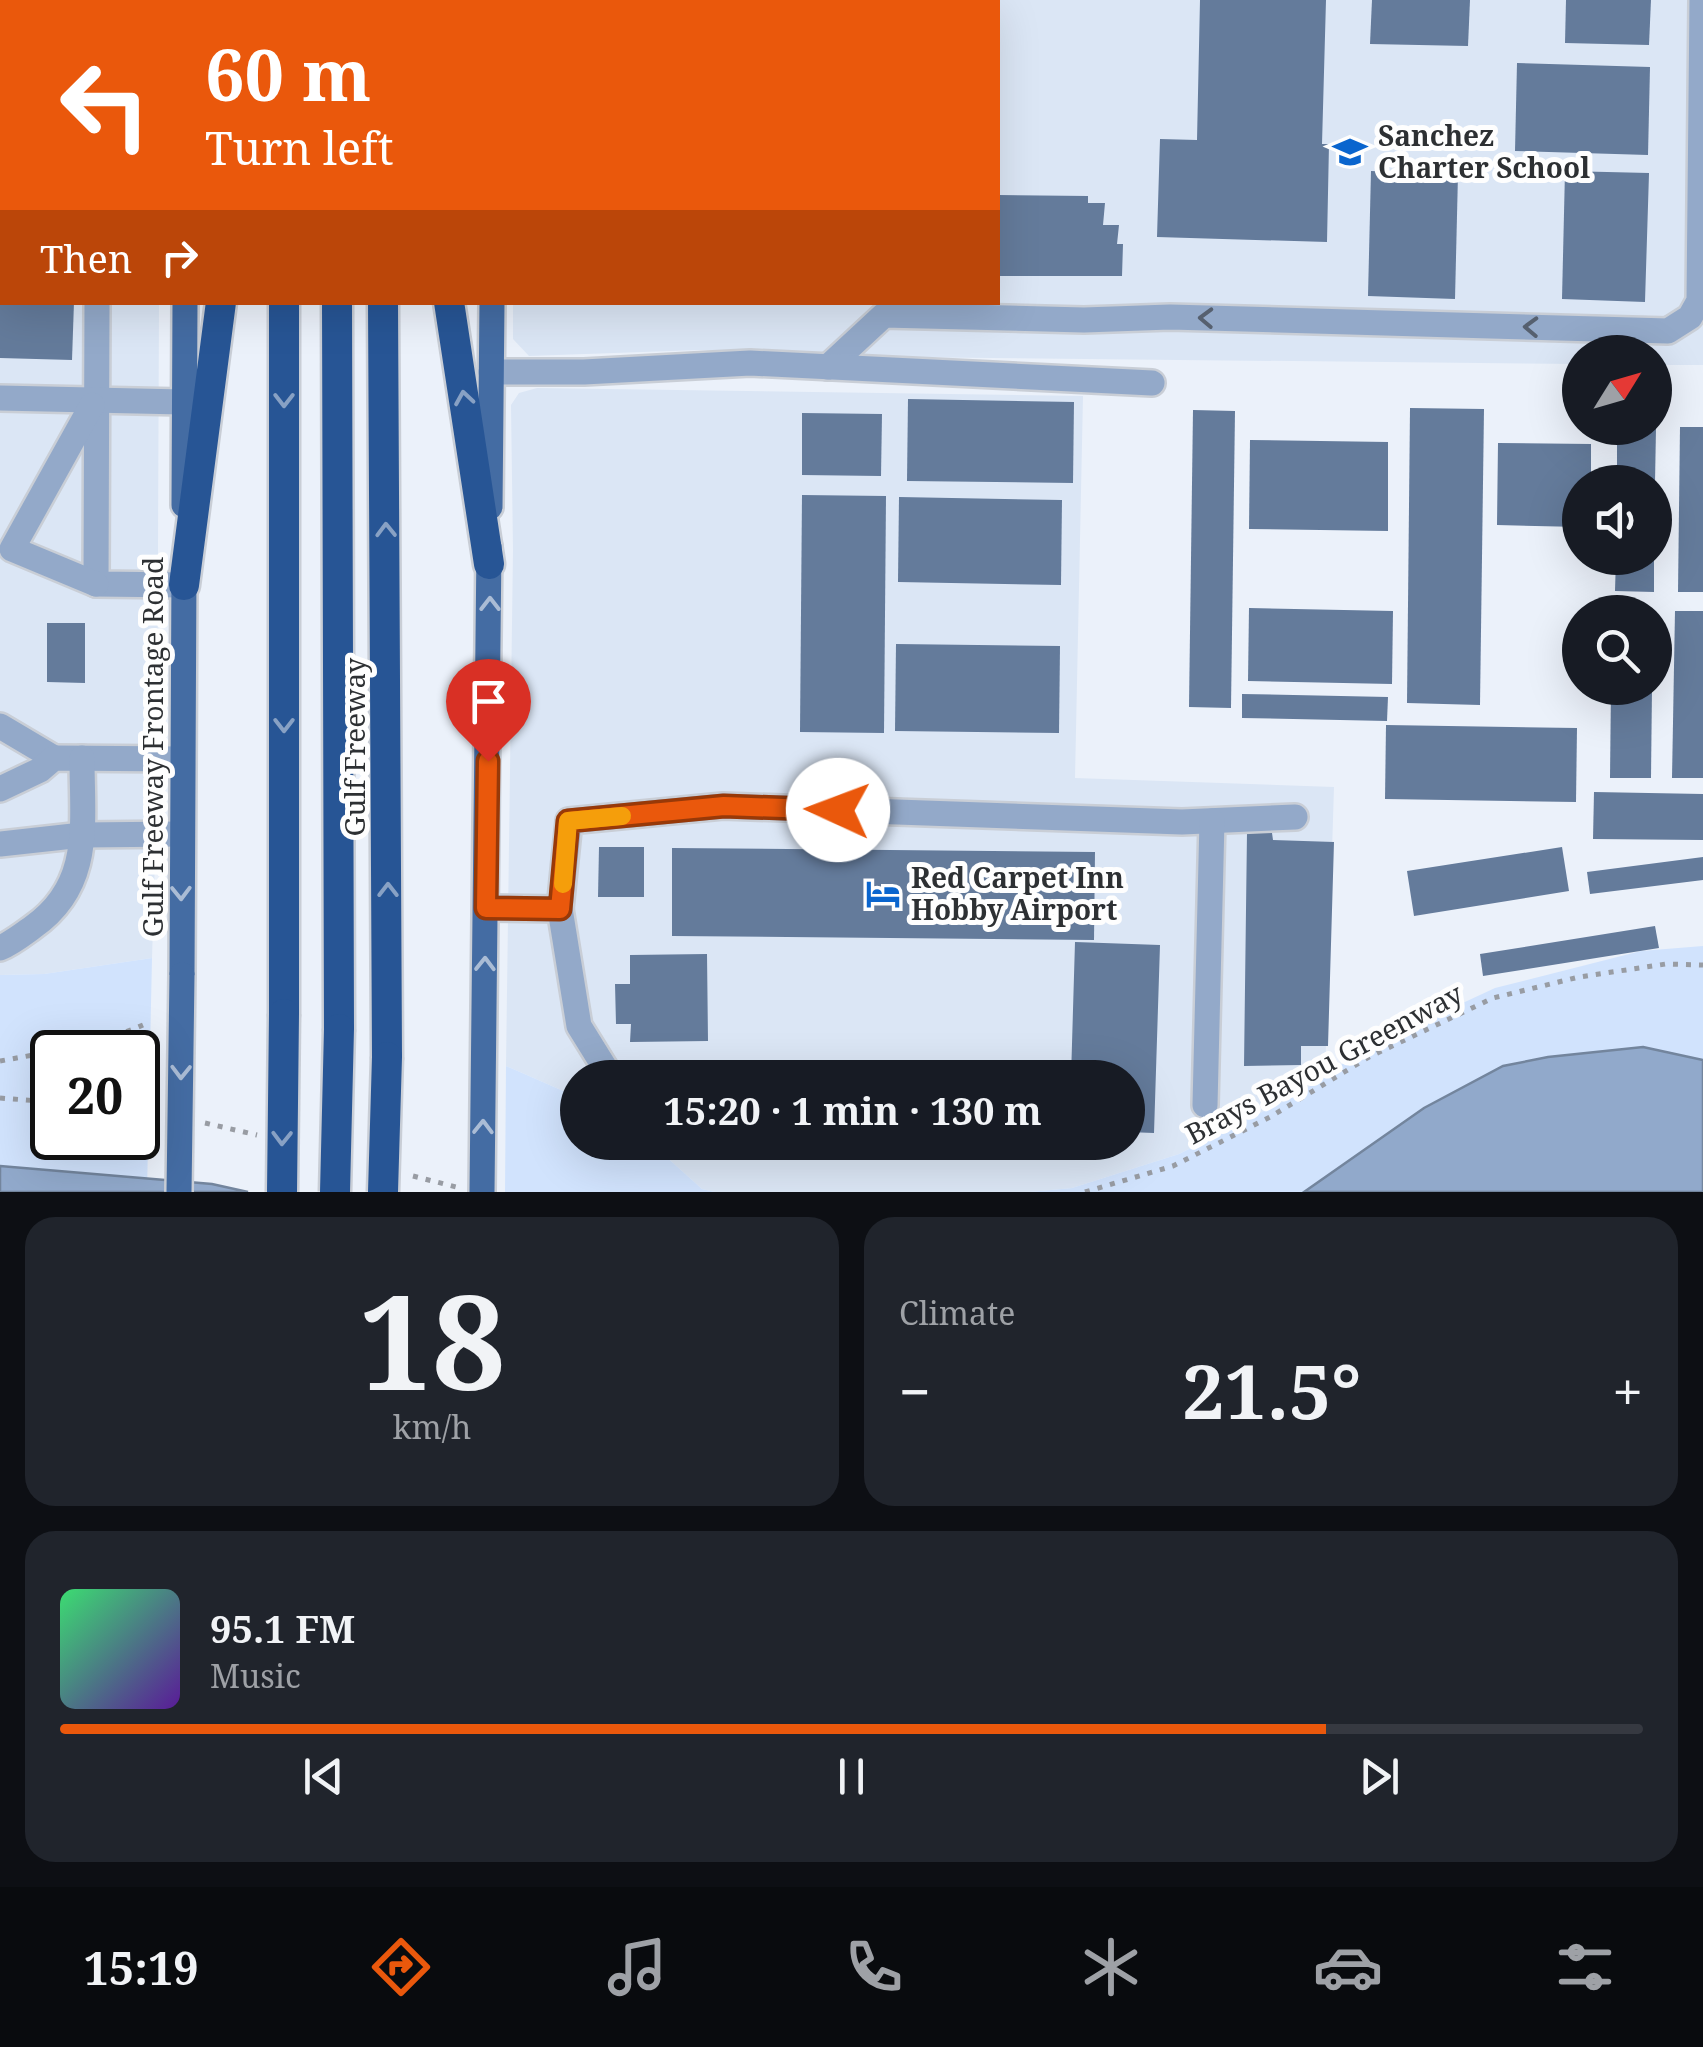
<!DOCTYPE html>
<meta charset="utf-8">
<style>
:root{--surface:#171b24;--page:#20242c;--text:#f1f3f6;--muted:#9ea1a6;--line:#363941;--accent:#ea580c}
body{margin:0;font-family:"Noto Serif",serif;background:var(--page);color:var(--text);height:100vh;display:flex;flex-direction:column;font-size:38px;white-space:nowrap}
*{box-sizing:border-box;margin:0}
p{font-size:32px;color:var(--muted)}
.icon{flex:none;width:55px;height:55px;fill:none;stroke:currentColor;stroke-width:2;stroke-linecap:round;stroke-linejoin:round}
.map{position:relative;height:1192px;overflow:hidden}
.side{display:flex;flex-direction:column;gap:25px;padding:25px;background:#0d0f14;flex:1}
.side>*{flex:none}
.guide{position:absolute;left:0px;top:0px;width:1000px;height:305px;box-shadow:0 10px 40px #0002;background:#ea580c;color:#fff;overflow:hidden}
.needle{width:65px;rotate:53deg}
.buttons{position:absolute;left:1562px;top:335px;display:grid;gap:20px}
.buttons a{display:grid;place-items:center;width:110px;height:110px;border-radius:50%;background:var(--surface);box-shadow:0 10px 40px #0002;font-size:50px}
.speed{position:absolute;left:30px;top:1030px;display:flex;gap:20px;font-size:50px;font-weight:700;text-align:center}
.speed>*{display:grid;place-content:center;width:130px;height:130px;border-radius:50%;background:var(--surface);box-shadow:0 10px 40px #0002;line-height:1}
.speed .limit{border:5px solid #111;border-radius:15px;background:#fff;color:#111}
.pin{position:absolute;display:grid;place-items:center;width:85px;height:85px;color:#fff;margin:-102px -42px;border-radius:50% 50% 50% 0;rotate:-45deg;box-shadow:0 0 10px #0007}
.pin .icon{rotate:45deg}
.me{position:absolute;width:110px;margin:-55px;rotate:272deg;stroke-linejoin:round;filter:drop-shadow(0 0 8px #0008)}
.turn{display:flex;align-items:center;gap:35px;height:210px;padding:0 40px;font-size:45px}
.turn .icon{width:130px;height:130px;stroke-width:2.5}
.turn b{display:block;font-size:70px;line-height:85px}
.then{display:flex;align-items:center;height:95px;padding:0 40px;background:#0003;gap:20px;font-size:38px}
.big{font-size:75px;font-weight:700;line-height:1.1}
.side .tile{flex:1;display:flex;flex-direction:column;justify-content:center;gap:15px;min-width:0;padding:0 35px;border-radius:30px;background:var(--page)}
.side .dial{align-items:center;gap:0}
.dial b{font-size:130px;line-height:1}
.song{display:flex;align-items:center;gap:30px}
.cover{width:120px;height:120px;border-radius:15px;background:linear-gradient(135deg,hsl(140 70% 55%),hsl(270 70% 35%))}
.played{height:10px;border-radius:5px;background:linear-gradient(90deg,var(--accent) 80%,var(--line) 80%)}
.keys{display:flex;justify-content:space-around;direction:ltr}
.heat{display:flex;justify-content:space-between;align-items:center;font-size:55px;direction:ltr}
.side .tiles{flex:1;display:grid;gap:25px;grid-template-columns:1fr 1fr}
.tile:last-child{grid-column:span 2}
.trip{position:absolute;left:560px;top:1060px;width:585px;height:100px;border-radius:50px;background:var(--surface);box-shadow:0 10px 40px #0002;font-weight:700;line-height:100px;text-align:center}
.tab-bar{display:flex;height:160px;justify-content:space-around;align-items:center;background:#090b0e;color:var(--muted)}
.tab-bar .icon{width:70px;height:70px}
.tab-bar .active{color:var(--accent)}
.tab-bar b{font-size:45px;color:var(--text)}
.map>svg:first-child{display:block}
.built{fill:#dbe6f5}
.green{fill:#d1e3fd;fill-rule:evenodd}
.water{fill:#91a9cb;stroke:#73859d;stroke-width:2.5}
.building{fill:#647b9b}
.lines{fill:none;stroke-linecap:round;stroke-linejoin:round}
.minor-casing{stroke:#c9ced6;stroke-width:30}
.major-casing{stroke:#c9ced6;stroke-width:30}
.highway-casing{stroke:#c9ced6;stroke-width:35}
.path{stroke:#989ca3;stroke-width:5;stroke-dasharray:5 8;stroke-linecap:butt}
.minor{stroke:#93a9c9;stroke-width:25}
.major{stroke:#446ca3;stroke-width:25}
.highway{stroke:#275595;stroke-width:30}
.major-bridge-casing{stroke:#c9ced6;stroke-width:30;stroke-linecap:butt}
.highway-bridge-casing{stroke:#c9ced6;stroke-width:35;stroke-linecap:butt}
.major-bridge{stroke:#446ca3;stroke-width:25}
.highway-bridge{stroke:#275595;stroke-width:30}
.oneway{stroke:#56606f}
.oneway2{stroke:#88a1c4}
.oneway3{stroke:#aabcd5}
.route-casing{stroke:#983908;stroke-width:25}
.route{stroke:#ea580c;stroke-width:18}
.slow{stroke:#f59e0b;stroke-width:18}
.labels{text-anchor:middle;stroke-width:10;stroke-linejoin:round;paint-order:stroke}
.poi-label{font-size:28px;font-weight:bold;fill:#2d3033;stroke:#fefefe;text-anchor:start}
.street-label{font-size:28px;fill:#2d3033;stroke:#fefefe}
</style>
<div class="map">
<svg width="1703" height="1192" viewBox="0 0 1703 1192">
<rect width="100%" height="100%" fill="#ebf1fa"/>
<g class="built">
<polygon points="784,0 1703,0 1703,365 1655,365 1655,352 1580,352 1580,364 887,357 699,350 529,356 513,339 513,303 998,302 998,2 776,2"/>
<polygon points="0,60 2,302 159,303 157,791 152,958 44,974 0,975"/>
<polygon points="537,388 1083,396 1075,778 1334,787 1325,1076 1298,1094 1179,1154 1072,1188 1030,1192 715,1192 702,1189 651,1143 1128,1142 1128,1078 578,1078 577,1097 506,1066 513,550 511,405 519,393"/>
</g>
<g class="green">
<polygon points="1703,946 1703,1192 1030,1192 1072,1188 1179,1154 1298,1094 1366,1048 1495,988 1641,951"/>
<path d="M152,958L147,1192H0V975L44,974ZM52,1052H138V1138H52Z"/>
<polygon points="506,1066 577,1097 578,1142 651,1143 702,1189 715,1192 505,1192"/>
</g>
<g class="water">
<polygon points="1643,1047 1703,1060 1703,1192 1304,1192 1424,1108 1503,1066 1548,1057"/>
<polygon points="0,1166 212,1184 248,1192 0,1192"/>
</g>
<g class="building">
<polygon points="1200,0 1326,0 1322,144 1329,144 1327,242 1157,237 1160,139 1197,140"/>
<polygon points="1372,0 1470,0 1468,46 1370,44"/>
<polygon points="1566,0 1651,0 1649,45 1565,43"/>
<polygon points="1517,63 1650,67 1648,155 1515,151"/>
<polygon points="1371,171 1458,174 1455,299 1368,296"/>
<polygon points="1565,171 1649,173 1645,302 1562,299"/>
<polygon points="998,195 1088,196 1088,203 1105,203 1103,225 1119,225 1117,244 1123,244 1122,276 998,276"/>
<polygon points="0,302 74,302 72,360 0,358"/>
<polygon points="908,399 1074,402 1073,483 907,481"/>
<polygon points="1410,408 1484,409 1480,705 1407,703"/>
<polygon points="1193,410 1235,411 1231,708 1189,707"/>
<polygon points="802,413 882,414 881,476 802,475"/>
<polygon points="1680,427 1703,427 1703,592 1678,592"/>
<polygon points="1617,428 1656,428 1655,482 1617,482"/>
<polygon points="1250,440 1388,442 1388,531 1249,529"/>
<polygon points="1498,443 1591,444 1591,482 1580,482 1580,527 1497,525"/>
<polygon points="802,495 886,496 884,733 800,732"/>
<polygon points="899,497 1062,500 1061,585 898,582"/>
<polygon points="1616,558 1654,558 1654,592 1615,591"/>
<polygon points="1249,608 1393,611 1392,684 1248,681"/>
<polygon points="1675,611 1703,611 1703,778 1672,778"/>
<polygon points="47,623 85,623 85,683 47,682"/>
<polygon points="896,644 1060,646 1059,733 895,731"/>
<polygon points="1611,688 1652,688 1651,778 1610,778"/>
<polygon points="1242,694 1388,697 1387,721 1242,718"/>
<polygon points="1386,725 1577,728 1576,802 1385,799"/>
<polygon points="1594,792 1703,794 1703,840 1593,839"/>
<polygon points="1247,832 1272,833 1273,840 1334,842 1328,1046 1301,1046 1301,1065 1244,1066"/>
<polygon points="599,847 644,847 644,897 598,897"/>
<polygon points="1562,847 1569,891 1414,916 1407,871"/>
<polygon points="672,848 1095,852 1094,940 672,936"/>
<polygon points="1703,857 1703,880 1590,894 1587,872"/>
<polygon points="1655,926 1659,948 1483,976 1480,954"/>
<polygon points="1075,942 1160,945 1154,1133 1128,1132 1128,1078 1071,1078"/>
<polygon points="707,954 708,1041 630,1042 631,1024 616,1024 615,984 630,984 630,955"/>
</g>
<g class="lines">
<g class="minor-casing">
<g id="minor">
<polyline points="727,2 735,0"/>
<polyline points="0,41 2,41"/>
<polyline points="0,217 2,216"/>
<polyline points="0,247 2,247"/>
<polyline points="97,302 96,584 184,585"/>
<polyline points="828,367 884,315 1084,320 1170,317 1668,331 1690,317 1699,301 1702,0"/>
<polyline points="491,372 584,372 750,363 1152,383"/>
<polyline points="0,398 183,402"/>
<polyline points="92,405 12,549 96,584"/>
<polyline points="0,726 54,758"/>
<polyline points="0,789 40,770 54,758 181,759"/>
<polyline points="0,844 82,835 181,834"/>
<polyline points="486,908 560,909 569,821 723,806 1182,822 1295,817"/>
<polyline points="560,909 579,1026 610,1076 648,1078"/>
<path d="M0,948C12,943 22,935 33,927C93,885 82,824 82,758"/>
<polyline points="1205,1105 1212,821"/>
</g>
</g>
<g class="major-casing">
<g id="major">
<polyline points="180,0 180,2"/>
<polyline points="491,0 491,2"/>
<polyline points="184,505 185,302"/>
<polyline points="490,507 492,302"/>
<polyline points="182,975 184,570"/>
<polyline points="482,1192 489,547"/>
</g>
</g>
<g class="highway-casing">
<g id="highway">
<polyline points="334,0 334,2"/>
<polyline points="380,0 380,2"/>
<polyline points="421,0 421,2"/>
<polyline points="243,2 243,0"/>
<polyline points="284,2 284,0"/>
<polyline points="337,302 339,1029"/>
<polyline points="383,302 387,1057"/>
<polyline points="449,302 489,564"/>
<polyline points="184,585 221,302"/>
<polyline points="284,1014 284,302"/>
</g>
</g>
<g class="path">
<path d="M0,1061C49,1052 97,1045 143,1025"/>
<polyline points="0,1098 52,1102"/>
<polyline points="138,1113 154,1115"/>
<polyline points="205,1123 257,1135"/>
<polyline points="413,1176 456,1187"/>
<polyline points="1085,1192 1173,1166 1270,1117 1369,1057 1493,998 1579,977 1666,964 1703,965"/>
</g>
<use href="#minor" class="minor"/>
<use href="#major" class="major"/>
<use href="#highway" class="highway"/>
<g class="major-bridge-casing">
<polyline id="major-bridge" points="179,1192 182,975"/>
</g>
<g class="highway-bridge-casing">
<g id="highway-bridge">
<polyline points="282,1192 284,1014"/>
<polyline points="335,1192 339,1029"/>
<polyline points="383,1192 387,1057"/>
</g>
</g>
<use href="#major-bridge" class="major-bridge"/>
<use href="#highway-bridge" class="highway-bridge"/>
</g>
<defs><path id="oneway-chevron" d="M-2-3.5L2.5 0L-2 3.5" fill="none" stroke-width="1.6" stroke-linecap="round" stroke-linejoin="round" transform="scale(2.5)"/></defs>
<g class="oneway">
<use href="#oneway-chevron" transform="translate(1206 318) rotate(-178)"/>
<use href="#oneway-chevron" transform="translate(1531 327) rotate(-178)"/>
</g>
<g class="oneway2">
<use href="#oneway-chevron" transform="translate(464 398) rotate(-99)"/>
<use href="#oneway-chevron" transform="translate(284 400) rotate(90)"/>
<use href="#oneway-chevron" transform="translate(386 530) rotate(-91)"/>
<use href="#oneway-chevron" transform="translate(284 725) rotate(90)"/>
<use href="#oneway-chevron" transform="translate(388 890) rotate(-90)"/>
<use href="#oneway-chevron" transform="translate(282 1138) rotate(91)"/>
</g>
<g class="oneway3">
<use href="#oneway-chevron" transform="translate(490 604) rotate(-90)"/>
<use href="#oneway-chevron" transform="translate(181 893) rotate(89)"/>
<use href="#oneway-chevron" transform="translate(485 964) rotate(-89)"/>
<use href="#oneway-chevron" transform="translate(181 1072) rotate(91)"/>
<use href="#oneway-chevron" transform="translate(483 1127) rotate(-89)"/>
</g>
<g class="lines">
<g class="route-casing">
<polyline id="route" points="488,761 486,908 560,909 568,821 724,806 838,810"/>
</g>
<use href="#route" class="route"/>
<polyline class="slow" points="563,884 568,821 622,816"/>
</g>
<defs>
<g id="school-bare" transform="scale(2.7)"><path d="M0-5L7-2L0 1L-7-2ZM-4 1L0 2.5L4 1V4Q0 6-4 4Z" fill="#0a65ce" stroke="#fefefe" stroke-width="2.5" paint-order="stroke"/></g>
<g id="hotel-bare" transform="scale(2.7)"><path d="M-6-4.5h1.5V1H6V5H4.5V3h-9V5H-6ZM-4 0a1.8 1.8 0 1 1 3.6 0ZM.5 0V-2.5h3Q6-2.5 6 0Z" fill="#0a65ce" stroke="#fefefe" stroke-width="2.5" paint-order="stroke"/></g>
</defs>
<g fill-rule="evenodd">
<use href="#school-bare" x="1350" y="152"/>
<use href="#hotel-bare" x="883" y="894"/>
</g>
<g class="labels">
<g class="poi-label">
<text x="1378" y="146">Sanchez<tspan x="1378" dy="32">Charter School</tspan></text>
<text x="911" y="888">Red Carpet Inn<tspan x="911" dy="32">Hobby Airport</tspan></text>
</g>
<g class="street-label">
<text transform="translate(153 747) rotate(-90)" y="10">Gulf Freeway Frontage Road</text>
<text transform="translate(355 747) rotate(-90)" y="10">Gulf Freeway</text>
<text transform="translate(1324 1064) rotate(-28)" y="10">Brays Bayou Greenway</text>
</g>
</g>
</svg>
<div class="buttons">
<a><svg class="needle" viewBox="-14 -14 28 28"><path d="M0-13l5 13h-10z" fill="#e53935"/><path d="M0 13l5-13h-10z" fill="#9ea1a6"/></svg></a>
<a><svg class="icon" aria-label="sound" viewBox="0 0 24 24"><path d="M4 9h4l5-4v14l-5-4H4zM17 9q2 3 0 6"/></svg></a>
<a><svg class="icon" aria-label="search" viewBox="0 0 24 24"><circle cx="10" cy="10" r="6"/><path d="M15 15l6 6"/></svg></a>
</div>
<div class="speed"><div class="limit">20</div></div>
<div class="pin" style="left:488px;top:761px;background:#d93025"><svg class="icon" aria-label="arrive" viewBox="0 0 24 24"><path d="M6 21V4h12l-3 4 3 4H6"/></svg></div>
<svg class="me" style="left:838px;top:810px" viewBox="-20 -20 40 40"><circle r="19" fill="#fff"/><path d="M0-13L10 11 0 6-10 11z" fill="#ea580c"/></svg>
<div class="trip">15:20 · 1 min · 130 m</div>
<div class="guide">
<div class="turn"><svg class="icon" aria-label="left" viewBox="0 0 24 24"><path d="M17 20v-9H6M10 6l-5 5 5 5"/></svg><div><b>60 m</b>Turn left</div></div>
<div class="then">Then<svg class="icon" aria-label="right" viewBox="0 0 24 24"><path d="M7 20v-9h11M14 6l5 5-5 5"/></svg></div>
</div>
</div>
<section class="side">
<div class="tiles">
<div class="tile dial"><b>18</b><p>km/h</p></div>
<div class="tile"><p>Climate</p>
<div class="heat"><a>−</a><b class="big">21.5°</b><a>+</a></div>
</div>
<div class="tile">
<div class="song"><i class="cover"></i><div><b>95.1 FM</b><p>Music</p></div></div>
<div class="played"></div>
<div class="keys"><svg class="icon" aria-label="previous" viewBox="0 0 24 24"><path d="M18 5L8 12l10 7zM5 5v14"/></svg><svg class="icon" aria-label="pause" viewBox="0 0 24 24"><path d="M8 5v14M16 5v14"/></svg><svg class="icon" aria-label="next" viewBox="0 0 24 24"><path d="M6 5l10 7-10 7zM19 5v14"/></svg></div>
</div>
</div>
</section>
<nav class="tab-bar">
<b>15:19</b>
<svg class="icon active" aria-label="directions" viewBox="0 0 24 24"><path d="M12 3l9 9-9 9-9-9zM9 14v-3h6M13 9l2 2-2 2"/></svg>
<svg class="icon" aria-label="music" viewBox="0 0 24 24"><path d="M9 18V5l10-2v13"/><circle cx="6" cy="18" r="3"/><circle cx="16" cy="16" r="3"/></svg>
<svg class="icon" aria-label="phone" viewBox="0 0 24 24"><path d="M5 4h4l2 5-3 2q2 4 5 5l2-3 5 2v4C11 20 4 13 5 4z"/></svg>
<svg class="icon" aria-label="climate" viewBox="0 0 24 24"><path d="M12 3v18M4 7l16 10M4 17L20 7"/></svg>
<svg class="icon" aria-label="car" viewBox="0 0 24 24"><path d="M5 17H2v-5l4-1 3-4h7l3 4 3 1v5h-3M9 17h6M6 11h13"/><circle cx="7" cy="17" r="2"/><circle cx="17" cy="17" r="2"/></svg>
<svg class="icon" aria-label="filters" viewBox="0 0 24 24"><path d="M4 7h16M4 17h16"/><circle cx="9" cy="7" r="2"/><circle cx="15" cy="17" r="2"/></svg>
</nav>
